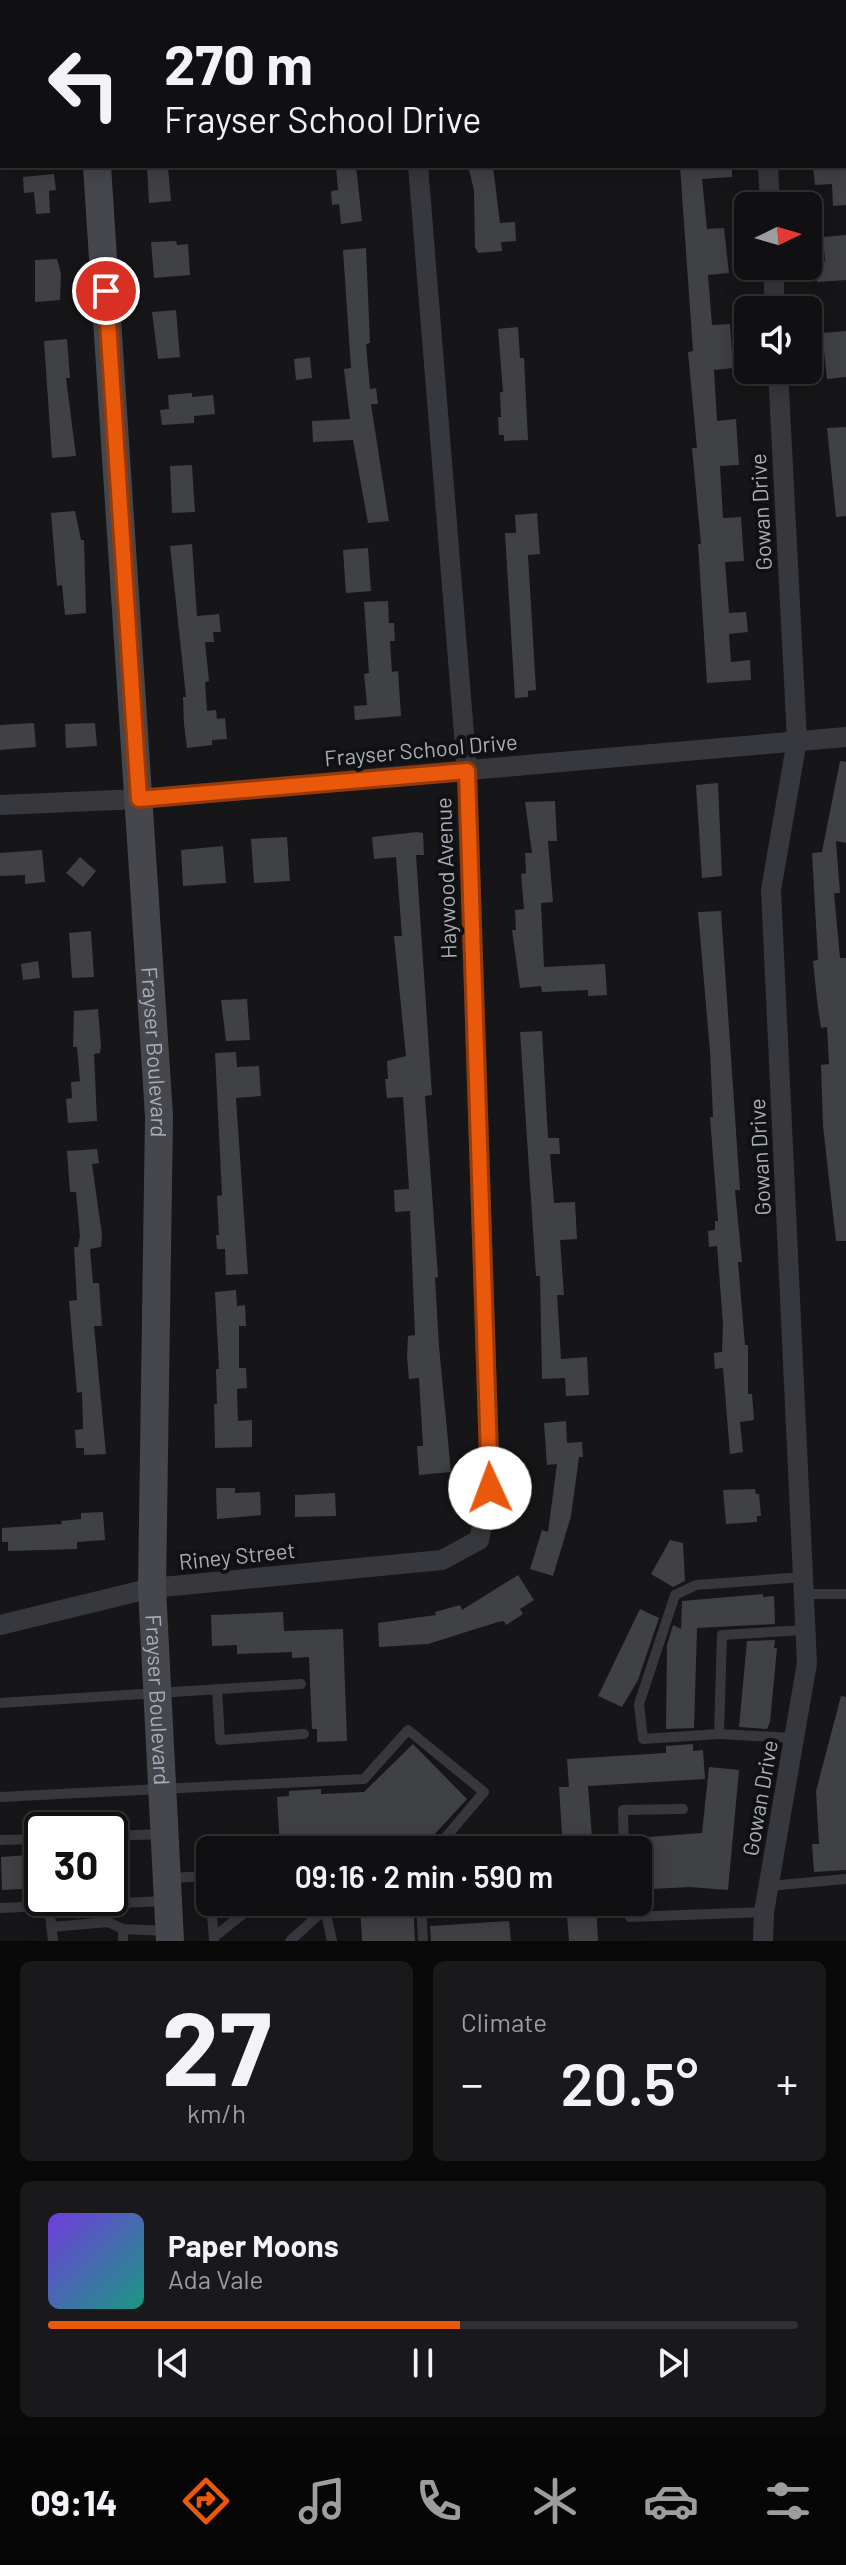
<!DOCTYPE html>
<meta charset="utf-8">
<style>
:root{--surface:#101012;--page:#19191b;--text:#f1f3f6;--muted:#9c9d9f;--line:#303032;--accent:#ea580c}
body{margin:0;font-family:Barlow,sans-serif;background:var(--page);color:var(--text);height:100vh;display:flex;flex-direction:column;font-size:30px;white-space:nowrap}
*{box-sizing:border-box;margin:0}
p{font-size:26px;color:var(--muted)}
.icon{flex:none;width:44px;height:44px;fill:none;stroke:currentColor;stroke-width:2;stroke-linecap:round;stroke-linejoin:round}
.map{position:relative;height:1941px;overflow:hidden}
.drawer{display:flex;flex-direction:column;gap:20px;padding:20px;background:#09090a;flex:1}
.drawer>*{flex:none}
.top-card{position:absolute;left:0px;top:0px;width:846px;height:168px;box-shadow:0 4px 20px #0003,0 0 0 2px var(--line);background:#101012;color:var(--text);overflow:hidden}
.needle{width:52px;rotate:85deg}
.tools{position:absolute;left:734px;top:192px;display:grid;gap:16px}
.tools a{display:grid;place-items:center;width:88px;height:88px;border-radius:12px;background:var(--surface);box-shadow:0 4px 20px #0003,0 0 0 2px var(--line);font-size:40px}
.speed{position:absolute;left:24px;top:1812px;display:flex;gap:16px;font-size:40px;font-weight:700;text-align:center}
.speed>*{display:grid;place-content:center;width:104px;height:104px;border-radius:50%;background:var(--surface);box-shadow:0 4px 20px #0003,0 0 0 2px var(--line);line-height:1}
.speed .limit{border:4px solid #111;border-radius:12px;background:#fff;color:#111}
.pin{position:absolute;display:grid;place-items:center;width:68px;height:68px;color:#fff;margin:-34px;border:4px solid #fff;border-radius:50%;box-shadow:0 2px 8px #0007}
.me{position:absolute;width:88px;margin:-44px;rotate:358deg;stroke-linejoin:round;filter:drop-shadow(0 0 6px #0008)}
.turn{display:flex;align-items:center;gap:28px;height:168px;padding:0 32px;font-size:36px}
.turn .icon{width:104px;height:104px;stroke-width:2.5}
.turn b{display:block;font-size:56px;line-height:68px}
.big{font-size:60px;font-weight:600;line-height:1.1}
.drawer .card{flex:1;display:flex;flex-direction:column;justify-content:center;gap:12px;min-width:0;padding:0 28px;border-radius:12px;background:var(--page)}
.drawer .dial{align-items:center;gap:0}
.dial b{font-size:104px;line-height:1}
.song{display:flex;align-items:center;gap:24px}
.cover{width:96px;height:96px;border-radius:12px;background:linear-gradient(135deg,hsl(260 70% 55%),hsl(170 70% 35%))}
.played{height:8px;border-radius:4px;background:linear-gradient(90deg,var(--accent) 55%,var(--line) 55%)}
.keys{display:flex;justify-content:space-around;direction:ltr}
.heat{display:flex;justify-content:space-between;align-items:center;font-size:44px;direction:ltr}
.drawer .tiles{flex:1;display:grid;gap:20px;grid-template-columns:1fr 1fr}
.card:last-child{grid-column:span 2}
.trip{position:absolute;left:196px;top:1836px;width:456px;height:80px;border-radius:12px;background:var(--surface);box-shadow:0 4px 20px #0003,0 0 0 2px var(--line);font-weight:600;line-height:80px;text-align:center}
.tabs{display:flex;height:128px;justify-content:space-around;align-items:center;background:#060607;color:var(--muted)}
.tabs .icon{width:56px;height:56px}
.tabs .on{color:var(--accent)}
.tabs b{font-size:36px;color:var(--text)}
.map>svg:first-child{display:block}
.building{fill:#404145}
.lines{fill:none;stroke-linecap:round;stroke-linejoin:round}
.lane{stroke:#37383d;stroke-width:10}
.street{stroke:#37383d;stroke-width:20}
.secondary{stroke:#45474d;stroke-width:28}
.route-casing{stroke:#983908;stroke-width:20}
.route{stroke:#ea580c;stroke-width:14}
.labels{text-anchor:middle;stroke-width:8;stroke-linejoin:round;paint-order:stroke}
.street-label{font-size:22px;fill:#a8adb8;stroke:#111113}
</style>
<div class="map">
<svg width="846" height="1941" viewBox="0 0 846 1941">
<rect width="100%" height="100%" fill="#161618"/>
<g class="building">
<polygon points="147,166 168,166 171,201 149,203"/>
<polygon points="336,166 356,166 362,221 341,224 339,204 332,205 331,191 338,190"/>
<polygon points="468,166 493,166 500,223 515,222 516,241 501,242 502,251 478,253 475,247 474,190"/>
<polygon points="680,166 732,166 732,177 702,179 707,229 724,228 729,273 708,275 712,325 730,324 733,368 714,370 717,421 736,419 739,465 720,466 723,518 741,517 744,561 725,562 729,613 746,612 748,632 729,634 731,662 750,660 751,680 707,683 698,544 701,544 692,448 697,448 688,352 693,351"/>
<polygon points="846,166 846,205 833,206 832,184 815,185 813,168"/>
<polygon points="54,174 56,190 49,191 50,213 36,214 34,192 24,193 23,177"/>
<polygon points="846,235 846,280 817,282 816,262 825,261 823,237"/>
<polygon points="176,241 177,245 188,244 190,275 154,278 151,242"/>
<polygon points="366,248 370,343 366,344 370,389 376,388 378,404 371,404 389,521 368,523 353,440 313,442 312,421 350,419 344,369 351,368 343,250"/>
<polygon points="57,259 61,274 60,300 35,302 35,260"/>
<polygon points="176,310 180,357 158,359 152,312"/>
<polygon points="518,327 520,358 524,358 528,440 504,441 504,435 499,435 498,417 501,417 500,392 503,392 498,329"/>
<polygon points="846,331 846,377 827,379 822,333"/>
<polygon points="67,339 70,378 66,378 76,456 52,458 44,341"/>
<polygon points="310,357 312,378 296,380 294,359"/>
<polygon points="192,393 192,397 213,395 215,414 194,416 194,423 162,425 160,410 169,409 168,395"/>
<polygon points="846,427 846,516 836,517 827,428"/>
<polygon points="192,465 195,512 172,513 170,466"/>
<polygon points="75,511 81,540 84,540 86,613 65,615 62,585 57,586 51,513"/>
<polygon points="537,513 540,554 528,555 536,690 528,691 528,697 515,698 505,533 516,533 515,515"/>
<polygon points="192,544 197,616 219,614 221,632 213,632 214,642 205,642 209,681 205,682 207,711 216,710 217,719 225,718 227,739 212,740 212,745 187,748 184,724 183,697 186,697 170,546"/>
<polygon points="368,548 371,591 346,593 343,550"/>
<polygon points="388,601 389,623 394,623 395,641 390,641 392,672 398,671 401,716 355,720 354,706 367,705 364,674 369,673 364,602"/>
<polygon points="34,723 36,747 0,750 0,725"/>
<polygon points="95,723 97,746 66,748 65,724"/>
<polygon points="840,761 846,762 846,843 836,841 840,893 834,893 840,958 846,958 846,1241 836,1241 823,1126 821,1065 829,1064 827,1027 821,1028 817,1000 813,961 818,960 812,853 822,852"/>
<polygon points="718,783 722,876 702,878 696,785"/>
<polygon points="555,801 557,841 548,841 553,902 541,903 544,967 605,964 607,995 588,996 588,990 542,992 541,986 520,988 512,930 516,930 515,910 524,909 521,874 526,873 525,853 532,853 525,802"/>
<polygon points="417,832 423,833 424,855 416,855 432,1095 425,1096 438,1277 435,1278 439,1346 451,1472 419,1475 417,1446 423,1446 419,1378 409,1379 407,1357 408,1336 415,1335 410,1211 395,1212 394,1190 409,1189 403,1097 387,1098 385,1079 388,1079 387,1061 406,1056 394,936 402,936 396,857 374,859 372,837"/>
<polygon points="287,837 290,881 254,883 251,839"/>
<polygon points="223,846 226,883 183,886 181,850"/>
<polygon points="42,850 45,882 25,884 25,875 0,876 0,853"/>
<polygon points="80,857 96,871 83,887 66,873"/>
<polygon points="721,911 740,1190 735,1190 742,1262 738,1262 745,1345 748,1345 748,1394 752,1394 754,1420 740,1422 743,1452 730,1454 723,1368 715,1369 714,1353 722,1352 723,1324 717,1246 709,1247 708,1231 715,1230 715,1221 718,1221 710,1117 713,1117 710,1051 698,912"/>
<polygon points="91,931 94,977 72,978 69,933"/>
<polygon points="38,961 40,978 23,980 21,964"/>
<polygon points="247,999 250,1040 226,1041 221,1000"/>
<polygon points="98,1009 101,1046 100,1053 94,1054 97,1121 68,1123 66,1099 72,1098 71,1082 80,1081 77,1047 73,1047 74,1011"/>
<polygon points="542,1031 548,1138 559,1138 560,1154 550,1154 554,1203 575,1202 577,1239 560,1240 564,1295 557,1295 561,1359 587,1357 589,1395 566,1396 565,1378 542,1379 540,1276 536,1276 520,1032"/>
<polygon points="236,1052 237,1067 259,1066 261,1096 236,1098 248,1274 226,1275 225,1249 217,1249 216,1235 219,1235 217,1196 222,1195 215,1053"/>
<polygon points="97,1149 99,1163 92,1164 102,1235 101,1247 90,1249 93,1283 99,1283 102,1326 94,1326 106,1454 84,1455 84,1448 76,1448 75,1430 83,1429 82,1392 77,1393 69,1301 77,1300 74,1247 78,1247 80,1236 76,1192 70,1192 67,1151"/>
<polygon points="236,1290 237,1306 245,1305 246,1326 239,1326 239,1368 246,1368 247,1388 237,1389 238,1421 252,1420 252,1447 215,1448 214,1404 217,1404 216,1369 219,1369 215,1292"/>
<polygon points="566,1421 567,1443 582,1442 583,1457 579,1457 571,1516 553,1576 530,1569 542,1530 548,1532 557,1464 547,1465 544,1423"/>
<polygon points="216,1488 235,1488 235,1493 260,1492 261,1515 217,1519"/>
<polygon points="755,1489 756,1494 759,1494 761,1516 757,1516 757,1522 726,1524 723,1490"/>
<polygon points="335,1493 336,1516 295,1517 295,1495"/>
<polygon points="103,1512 105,1540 77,1542 77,1549 8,1551 8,1542 2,1542 2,1528 62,1524 61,1521 81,1519 81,1513"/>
<polygon points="670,1540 683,1543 685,1581 673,1587 651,1574"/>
<polygon points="518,1575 534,1600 520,1609 523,1614 506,1625 504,1621 498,1622 428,1644 379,1647 378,1623 436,1615 435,1612 460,1605 462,1610"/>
<polygon points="763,1594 763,1597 774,1596 775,1624 697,1628 694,1728 666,1729 667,1645 673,1625 681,1629 682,1601"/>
<polygon points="640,1609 659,1618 638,1680 622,1707 598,1696"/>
<polygon points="283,1612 284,1631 343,1629 347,1741 317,1742 317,1729 312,1729 309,1657 292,1658 292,1652 237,1654 237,1645 212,1646 211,1615"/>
<polygon points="775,1640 774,1648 777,1648 770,1722 767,1729 739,1727 747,1641"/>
<polygon points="841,1696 846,1697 846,1870 814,1872 812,1844 819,1844 816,1791"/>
<polygon points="413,1744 467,1799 420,1850 280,1850 277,1797 289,1796 289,1791 321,1789 321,1794 364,1792"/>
<polygon points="693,1744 693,1751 703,1750 705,1779 588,1786 593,1850 563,1850 559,1787 569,1787 567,1759 666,1753 666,1746"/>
<polygon points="709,1767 739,1770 728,1890 690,1887 651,1889 648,1837 702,1833"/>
<polygon points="110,1847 127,1867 110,1892"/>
<polygon points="29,1855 42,1858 42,1888 2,1890 1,1857"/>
<polygon points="360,1902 413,1902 415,1941 362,1941"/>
<polygon points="566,1902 596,1902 598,1941 569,1941"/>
<polygon points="509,1921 511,1941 431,1941 430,1926"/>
</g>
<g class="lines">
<g class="lane">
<polyline points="803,1577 696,1585 675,1595 639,1704 643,1739 719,1734 722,1635 805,1630"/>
<polyline points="804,1594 846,1594"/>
<polyline points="217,1689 220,1740 304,1734"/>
<polyline points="0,1703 301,1684"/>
<polyline points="719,1734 794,1738"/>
<polyline points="0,1797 364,1779 408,1730 484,1792 435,1850"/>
<polyline points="110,1836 162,1834"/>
<polyline points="0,1840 42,1839"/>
<polyline points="624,1850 623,1810 683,1809"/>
<polyline points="209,1876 210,1890"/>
<polyline points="169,1878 210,1876"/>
<polyline points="769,1886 846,1879"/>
<polyline points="211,1902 214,1940"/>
<polyline points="319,1902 325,1909 332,1941"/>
<polyline points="421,1902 423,1941"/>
<polyline points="626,1902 630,1917 764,1912"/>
<polyline points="49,1906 53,1941"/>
<polyline points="0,1908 166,1901"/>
<polyline points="51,1927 108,1922 123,1929"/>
<polyline points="214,1937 258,1902"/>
<polyline points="123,1941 123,1929 168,1931"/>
<polyline points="290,1941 325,1909"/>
</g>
<g class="street">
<polyline points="405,0 405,2"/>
<polyline points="759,0 760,2"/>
<polyline points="768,166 770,206"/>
<polyline points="773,266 775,310"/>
<polyline points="0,805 139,799 846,737"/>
<polyline points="0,1625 152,1588 442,1560 479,1540 490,1488 467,771 418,166"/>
<polyline points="763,1941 764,1912 807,1663 771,890 797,740 778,370"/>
</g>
<g class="secondary">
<polyline points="86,0 87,2"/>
<path id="s1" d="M97,166L159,1116L152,1588L170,1941"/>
</g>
</g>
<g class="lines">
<g class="route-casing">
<polyline id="route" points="106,291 139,799 467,771 490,1488"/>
</g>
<use href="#route" class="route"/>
</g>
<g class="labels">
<g class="street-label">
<text transform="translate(761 512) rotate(-93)" y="8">Gowan Drive</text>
<text transform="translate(421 750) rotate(-5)" y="8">Frayser School Drive</text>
<text transform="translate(446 878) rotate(-92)" y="8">Haywood Avenue</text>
<text dy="8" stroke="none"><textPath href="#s1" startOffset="888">Frayser Boulevard</textPath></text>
<text transform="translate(760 1157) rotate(-93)" y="8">Gowan Drive</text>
<text transform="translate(237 1556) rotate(-6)" y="8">Riney Street</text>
<text dy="8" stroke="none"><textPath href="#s1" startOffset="1536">Frayser Boulevard</textPath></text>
<text transform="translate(760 1798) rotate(-80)" y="8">Gowan Drive</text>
</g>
</g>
</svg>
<div class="tools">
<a><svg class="needle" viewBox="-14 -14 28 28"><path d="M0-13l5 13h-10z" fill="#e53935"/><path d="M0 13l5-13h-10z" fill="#9c9d9f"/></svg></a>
<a><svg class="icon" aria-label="sound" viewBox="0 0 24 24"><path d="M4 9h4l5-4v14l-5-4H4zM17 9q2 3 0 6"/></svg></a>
</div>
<div class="speed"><div class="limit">30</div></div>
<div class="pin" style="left:106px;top:291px;background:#d93025"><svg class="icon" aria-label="arrive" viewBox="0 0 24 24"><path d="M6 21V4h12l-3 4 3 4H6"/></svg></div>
<svg class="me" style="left:490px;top:1488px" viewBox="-20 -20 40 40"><circle r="19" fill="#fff"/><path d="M0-13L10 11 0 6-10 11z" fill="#ea580c"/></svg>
<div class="trip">09:16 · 2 min · 590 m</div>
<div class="top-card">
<div class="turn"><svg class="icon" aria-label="left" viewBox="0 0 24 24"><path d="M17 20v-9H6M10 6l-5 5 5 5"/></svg><div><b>270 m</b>Frayser School Drive</div></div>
</div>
</div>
<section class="drawer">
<div class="tiles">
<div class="card dial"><b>27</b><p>km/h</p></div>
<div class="card"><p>Climate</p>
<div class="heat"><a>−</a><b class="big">20.5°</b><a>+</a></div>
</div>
<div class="card">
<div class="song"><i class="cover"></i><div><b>Paper Moons</b><p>Ada Vale</p></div></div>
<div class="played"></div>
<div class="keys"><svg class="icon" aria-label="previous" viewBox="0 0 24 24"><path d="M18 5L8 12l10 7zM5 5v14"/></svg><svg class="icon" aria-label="pause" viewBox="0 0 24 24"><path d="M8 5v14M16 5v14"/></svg><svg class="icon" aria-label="next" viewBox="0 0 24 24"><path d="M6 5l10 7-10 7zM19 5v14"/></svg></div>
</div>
</div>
</section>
<nav class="tabs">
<b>09:14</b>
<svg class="icon on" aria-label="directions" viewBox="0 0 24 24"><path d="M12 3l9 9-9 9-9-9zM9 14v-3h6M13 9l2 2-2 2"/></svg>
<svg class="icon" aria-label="music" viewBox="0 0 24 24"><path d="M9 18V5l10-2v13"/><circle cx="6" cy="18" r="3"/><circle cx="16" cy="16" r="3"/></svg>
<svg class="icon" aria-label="phone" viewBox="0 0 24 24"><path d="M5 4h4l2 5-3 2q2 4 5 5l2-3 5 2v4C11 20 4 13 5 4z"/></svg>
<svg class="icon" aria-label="climate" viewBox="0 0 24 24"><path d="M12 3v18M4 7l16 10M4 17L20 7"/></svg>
<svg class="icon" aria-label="car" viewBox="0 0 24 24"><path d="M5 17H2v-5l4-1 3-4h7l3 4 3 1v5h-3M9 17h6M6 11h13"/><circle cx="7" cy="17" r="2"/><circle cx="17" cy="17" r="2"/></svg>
<svg class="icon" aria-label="filters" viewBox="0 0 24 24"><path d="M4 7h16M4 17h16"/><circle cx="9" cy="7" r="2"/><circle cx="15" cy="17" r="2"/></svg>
</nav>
